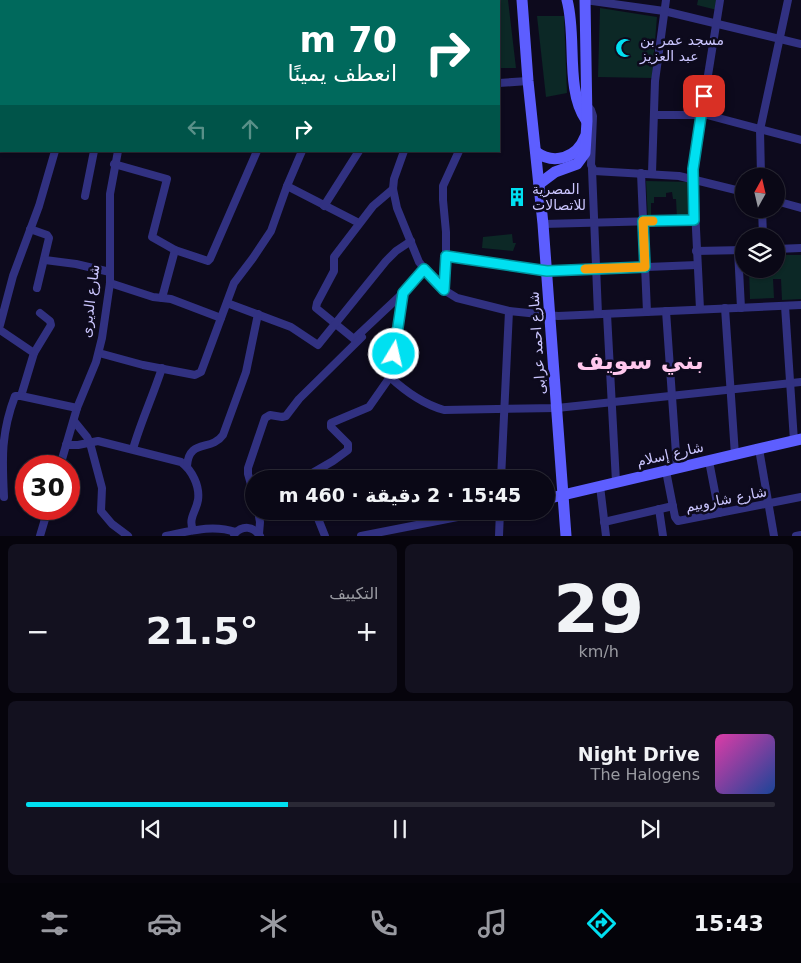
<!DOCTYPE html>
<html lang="ar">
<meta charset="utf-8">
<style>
:root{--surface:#0a0816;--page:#13111f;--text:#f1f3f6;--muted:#999aa1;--line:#2a2935;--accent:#00e0f1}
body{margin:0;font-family:"DejaVu Sans",Vazirmatn,sans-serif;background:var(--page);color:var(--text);direction:rtl;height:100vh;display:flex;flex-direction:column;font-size:19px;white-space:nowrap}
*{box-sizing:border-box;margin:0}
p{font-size:16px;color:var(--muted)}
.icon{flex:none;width:28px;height:28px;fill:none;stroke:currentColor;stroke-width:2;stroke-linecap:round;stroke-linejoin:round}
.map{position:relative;height:536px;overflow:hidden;direction:ltr}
.panel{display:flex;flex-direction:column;gap:8px;padding:8px;background:#06040c;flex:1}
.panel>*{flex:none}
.guide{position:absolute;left:0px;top:0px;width:500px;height:152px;box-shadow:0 1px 4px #0004,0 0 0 1px var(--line);direction:rtl;background:#00695c;color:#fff;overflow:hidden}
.needle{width:32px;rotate:8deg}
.buttons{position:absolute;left:735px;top:168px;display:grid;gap:10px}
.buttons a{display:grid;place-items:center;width:50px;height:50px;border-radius:50%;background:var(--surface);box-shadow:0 1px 4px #0004,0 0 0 1px var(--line);font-size:25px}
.speed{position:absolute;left:15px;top:455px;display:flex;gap:10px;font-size:25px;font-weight:700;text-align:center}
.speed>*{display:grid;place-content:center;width:65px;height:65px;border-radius:50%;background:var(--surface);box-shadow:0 1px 4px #0004,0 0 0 1px var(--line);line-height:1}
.speed .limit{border:8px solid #d22;background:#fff;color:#111}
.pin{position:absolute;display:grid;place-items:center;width:42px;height:42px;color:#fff;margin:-21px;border-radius:10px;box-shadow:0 2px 8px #0006}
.me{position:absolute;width:55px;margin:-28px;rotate:9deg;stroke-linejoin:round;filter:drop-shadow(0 0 4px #0008)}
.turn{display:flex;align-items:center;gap:18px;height:105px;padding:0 20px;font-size:22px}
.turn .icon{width:65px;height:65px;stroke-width:2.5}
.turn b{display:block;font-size:35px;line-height:42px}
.lanes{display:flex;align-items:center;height:48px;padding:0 20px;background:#0003;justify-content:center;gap:25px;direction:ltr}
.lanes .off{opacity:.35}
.big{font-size:38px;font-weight:700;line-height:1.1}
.panel .tile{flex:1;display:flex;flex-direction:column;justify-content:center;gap:8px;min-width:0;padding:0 18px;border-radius:8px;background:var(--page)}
.panel .dial{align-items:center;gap:0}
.dial b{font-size:65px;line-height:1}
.song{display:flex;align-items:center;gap:15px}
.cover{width:60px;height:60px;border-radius:8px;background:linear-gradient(135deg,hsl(320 70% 55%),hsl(220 70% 35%))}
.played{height:5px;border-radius:2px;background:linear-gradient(90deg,var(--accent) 35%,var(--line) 35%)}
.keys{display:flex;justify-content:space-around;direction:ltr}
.heat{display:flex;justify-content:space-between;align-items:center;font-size:28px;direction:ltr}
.panel .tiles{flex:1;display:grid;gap:8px;grid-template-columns:1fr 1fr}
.tile:last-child{grid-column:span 2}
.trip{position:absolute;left:245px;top:470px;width:310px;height:50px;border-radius:25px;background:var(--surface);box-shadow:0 1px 4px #0004,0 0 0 1px var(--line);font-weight:700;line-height:50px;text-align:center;direction:rtl}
.menu{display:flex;height:80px;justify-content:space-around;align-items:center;background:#040309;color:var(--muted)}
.menu .icon{width:35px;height:35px}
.menu .selected{color:var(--accent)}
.menu b{font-size:22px;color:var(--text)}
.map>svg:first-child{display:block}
.green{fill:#0c2826}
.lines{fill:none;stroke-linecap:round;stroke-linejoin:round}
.street{stroke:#313181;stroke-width:8}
.secondary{stroke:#5d5eff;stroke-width:11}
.route-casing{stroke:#00929d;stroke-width:12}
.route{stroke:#00e0f1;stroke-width:9}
.slow{stroke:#f59e0b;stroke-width:9}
.labels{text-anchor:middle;stroke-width:5;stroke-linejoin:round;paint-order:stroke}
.poi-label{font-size:14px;fill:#cbc6ff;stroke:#0d0a1d;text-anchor:start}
.street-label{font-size:14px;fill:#cbc6ff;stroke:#0d0a1d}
.town-label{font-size:24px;font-weight:bold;fill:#ffc8ed;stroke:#0d0a1d}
</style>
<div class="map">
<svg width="801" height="536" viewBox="0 0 801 536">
<rect width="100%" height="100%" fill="#0d0a1d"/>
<g class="green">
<polygon points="454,0 508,0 516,68 499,68 499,1"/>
<polygon points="698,0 719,0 717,10 697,5"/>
<polygon points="600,8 657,17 652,78 598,77"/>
<polygon points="537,16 564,16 567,93 546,97"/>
<polygon points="646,181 690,182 691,211 687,217 677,218 676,199 673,199 672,192 666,193 666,197 654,197 654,203 651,203 651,219 648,219"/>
<polygon points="512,234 513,243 516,243 513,251 482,248 483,237"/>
<polygon points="780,255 801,255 801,299 782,300 781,279 773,279 774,298 750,299 749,269 780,270"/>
</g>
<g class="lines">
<g class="street">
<polyline points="301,0 301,1"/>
<polyline points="361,0 361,1"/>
<polyline points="440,0 441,1"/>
<polyline points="585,0 664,11 801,44"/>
<polyline points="0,1 1,2"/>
<polyline points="31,1 32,0"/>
<polyline points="75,1 75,0"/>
<polyline points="115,1 116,0"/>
<polyline points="230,1 231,0"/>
<polyline points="0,49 1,49"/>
<polyline points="0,74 1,75"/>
<polyline points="499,83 528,81"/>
<polyline points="0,100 1,91"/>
<polyline points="587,105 591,110 593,116 591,165 594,171 679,176 744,192"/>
<polyline points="654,115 707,115 801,140"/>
<polyline points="0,141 1,141"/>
<polyline points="404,151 394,179 393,189 397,208 419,262 432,278 444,290 457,298 509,311 558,316 801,305"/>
<polyline points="114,164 167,179 152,237 175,250 208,261 210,259 257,151"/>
<polyline points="592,169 598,314"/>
<polyline points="641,173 647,312"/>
<polyline points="652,173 655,81 666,0"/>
<polyline points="761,176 760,130 788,0"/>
<polyline points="287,186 359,223"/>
<path d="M393,189L373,206L334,257V271L317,303L316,308L354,339L403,293L390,377C406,392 423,404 444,410L557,408L801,382"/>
<polyline points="85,196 94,151"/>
<polyline points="776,201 801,208"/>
<polyline points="324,206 359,151"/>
<polyline points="762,209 763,236"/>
<polyline points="543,224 694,220"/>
<polyline points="30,229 47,235 49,238 37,288"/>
<polyline points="776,249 801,248"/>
<polyline points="738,250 741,308"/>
<polyline points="696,251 744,250"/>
<polyline points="446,256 547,271 697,265"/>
<polyline points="45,260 76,264 110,272"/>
<polyline points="110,283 153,297 171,299 221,318"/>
<polyline points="444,290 446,256 446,232 443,200 443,186 459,151"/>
<polyline points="401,296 425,269"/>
<polyline points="162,298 175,250"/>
<polyline points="227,303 291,327 318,345 386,261 396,251 411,241"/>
<polyline points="785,306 794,441"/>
<polyline points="725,308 735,455"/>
<polyline points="700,309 693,169 720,0"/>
<polyline points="666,311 677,468"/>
<polyline points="607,314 616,482"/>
<polyline points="0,325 13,276 39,206 55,151"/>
<polyline points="0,330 34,353 21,396"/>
<polyline points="34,353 51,325 50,321 40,313"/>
<polyline points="99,353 143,365 195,375 201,372 234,283 253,258 271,231 287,186 302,151"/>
<polyline points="74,421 87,437 90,443 102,488 101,511 112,524 128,536"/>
<path d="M66,445H78L98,441L181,462C192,470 200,486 198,500C196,512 188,518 193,530"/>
<path d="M133,449C141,421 153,396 162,368"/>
<polyline points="759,449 774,536"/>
<polyline points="709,461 719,513"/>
<polyline points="60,466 77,408 96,362 102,338 110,283 110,194 118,151"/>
<path d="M187,466C189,438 211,452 223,435L246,372L258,314"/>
<polyline points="666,471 675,517 678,521 801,497"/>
<polyline points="302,479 333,461 348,450 348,444 331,427 331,423 369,407 390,377"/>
<polyline points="501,479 509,311"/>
<polyline points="600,486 606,536"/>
<polyline points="254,495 248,474 248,468 265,418 270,415 282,417 286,416 299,399 362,337"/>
<path d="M4,497C2,458 1,433 15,396H21L77,408"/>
<polyline points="659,509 663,536"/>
<polyline points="258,511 260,522 259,534"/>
<polyline points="315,511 325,536"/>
<polyline points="604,522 673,506"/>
<path d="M234,534C243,525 253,526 260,536"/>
<polyline points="40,536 48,509"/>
<path d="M166,536C190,531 212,524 236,532"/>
<polyline points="361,536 488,511"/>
<polyline points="499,536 500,511"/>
<polyline points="796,536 801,535"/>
</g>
<g class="secondary">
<polyline points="522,0 528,81 543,224 566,536"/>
<path d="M567,0C577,36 565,90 586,120"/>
<polyline points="132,1 132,0"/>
<polyline points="149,1 149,0"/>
<path d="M536,152C554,165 577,158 585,137"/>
<polyline points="539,184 555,172 577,164 585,153 587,121 585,0"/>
<polyline points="546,499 801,439"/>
</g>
</g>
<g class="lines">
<g class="route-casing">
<polyline id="route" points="394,354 403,293 424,269 444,290 446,256 547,271 645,267 643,221 694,220 693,169 704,96"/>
</g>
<use href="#route" class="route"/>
<polyline class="slow" points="585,269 645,267 643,221 653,221"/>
</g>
<defs>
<g id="mosque-bare" transform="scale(1.5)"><path d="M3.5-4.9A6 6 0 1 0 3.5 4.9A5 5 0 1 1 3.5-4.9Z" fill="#00e0f1" stroke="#0d0a1d" stroke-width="2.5" paint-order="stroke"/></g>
<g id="building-bare" transform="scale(1.5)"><path d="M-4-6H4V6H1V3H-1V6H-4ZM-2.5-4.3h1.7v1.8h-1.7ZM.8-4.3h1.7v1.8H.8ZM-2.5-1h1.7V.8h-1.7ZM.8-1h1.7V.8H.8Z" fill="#00e0f1" stroke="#0d0a1d" stroke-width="2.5" paint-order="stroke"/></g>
</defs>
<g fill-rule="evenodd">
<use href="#mosque-bare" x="625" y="48"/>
<use href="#building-bare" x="517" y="197"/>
</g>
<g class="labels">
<g class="poi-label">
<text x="640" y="45">مسجد عمر بن<tspan x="640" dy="16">عبد العزيز</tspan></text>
<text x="532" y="194">المصرية<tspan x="532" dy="16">للاتصالات</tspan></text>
</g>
<g class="street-label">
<text transform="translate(90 301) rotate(-83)" y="5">شارع الديرى</text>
<text transform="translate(537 343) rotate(-94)" y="5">شارع احمد عرابى</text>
<text transform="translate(670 454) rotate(-13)" y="5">شارع إسلام</text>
<text transform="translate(726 499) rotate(-11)" y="5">شارع شاروبيم</text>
</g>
<g class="town-label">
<text x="640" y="369">بني سويف</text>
</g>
</g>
</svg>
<div class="buttons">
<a><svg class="needle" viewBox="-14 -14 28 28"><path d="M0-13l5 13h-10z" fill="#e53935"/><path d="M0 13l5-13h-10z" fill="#999aa1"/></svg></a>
<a><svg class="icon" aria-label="layers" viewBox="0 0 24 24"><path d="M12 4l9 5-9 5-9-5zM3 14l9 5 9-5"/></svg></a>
</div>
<div class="speed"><div class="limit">30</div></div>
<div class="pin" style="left:704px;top:96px;background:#d93025"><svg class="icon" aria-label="arrive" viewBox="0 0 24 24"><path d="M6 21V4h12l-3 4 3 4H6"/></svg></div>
<svg class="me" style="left:394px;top:354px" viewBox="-20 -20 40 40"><circle r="17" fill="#00e0f1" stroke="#fff" stroke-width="3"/><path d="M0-11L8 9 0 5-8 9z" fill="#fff"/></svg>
<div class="trip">15:45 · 2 دقيقة · 460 m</div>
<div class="guide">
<div class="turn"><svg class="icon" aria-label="right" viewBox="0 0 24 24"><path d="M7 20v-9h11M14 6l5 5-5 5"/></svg><div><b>70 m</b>انعطف يمينًا</div></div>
<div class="lanes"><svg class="icon off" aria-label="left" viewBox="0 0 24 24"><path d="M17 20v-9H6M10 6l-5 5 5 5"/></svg><svg class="icon off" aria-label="ahead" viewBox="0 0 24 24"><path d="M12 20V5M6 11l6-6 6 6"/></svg><svg class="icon" aria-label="right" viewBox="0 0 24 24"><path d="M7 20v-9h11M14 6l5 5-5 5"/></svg></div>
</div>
</div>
<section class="panel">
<div class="tiles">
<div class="tile dial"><b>29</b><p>km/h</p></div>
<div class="tile"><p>التكييف</p>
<div class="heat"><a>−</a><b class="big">21.5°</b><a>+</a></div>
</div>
<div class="tile">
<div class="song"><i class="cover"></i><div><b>Night Drive</b><p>The Halogens</p></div></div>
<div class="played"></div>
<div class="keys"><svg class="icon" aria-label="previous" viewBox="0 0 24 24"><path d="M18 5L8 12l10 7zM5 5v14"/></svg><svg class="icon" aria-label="pause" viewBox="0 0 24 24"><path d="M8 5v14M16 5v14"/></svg><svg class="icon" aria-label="next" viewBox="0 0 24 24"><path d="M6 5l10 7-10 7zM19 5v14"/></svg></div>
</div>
</div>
</section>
<nav class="menu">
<b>15:43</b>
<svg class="icon selected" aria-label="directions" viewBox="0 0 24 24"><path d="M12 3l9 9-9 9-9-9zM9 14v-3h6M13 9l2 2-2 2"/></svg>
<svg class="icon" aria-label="music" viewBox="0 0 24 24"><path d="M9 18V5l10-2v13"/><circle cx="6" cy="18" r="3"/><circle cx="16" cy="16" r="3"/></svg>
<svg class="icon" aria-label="phone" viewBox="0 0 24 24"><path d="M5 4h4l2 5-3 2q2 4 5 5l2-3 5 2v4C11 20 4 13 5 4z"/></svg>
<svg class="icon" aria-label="climate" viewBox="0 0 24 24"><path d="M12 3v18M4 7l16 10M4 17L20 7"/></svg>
<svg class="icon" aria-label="car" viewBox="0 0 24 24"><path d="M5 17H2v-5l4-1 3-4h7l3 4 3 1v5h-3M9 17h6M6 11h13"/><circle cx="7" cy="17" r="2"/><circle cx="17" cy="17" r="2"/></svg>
<svg class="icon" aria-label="filters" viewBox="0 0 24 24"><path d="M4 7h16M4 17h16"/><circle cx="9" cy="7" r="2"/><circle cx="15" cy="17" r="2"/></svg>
</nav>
